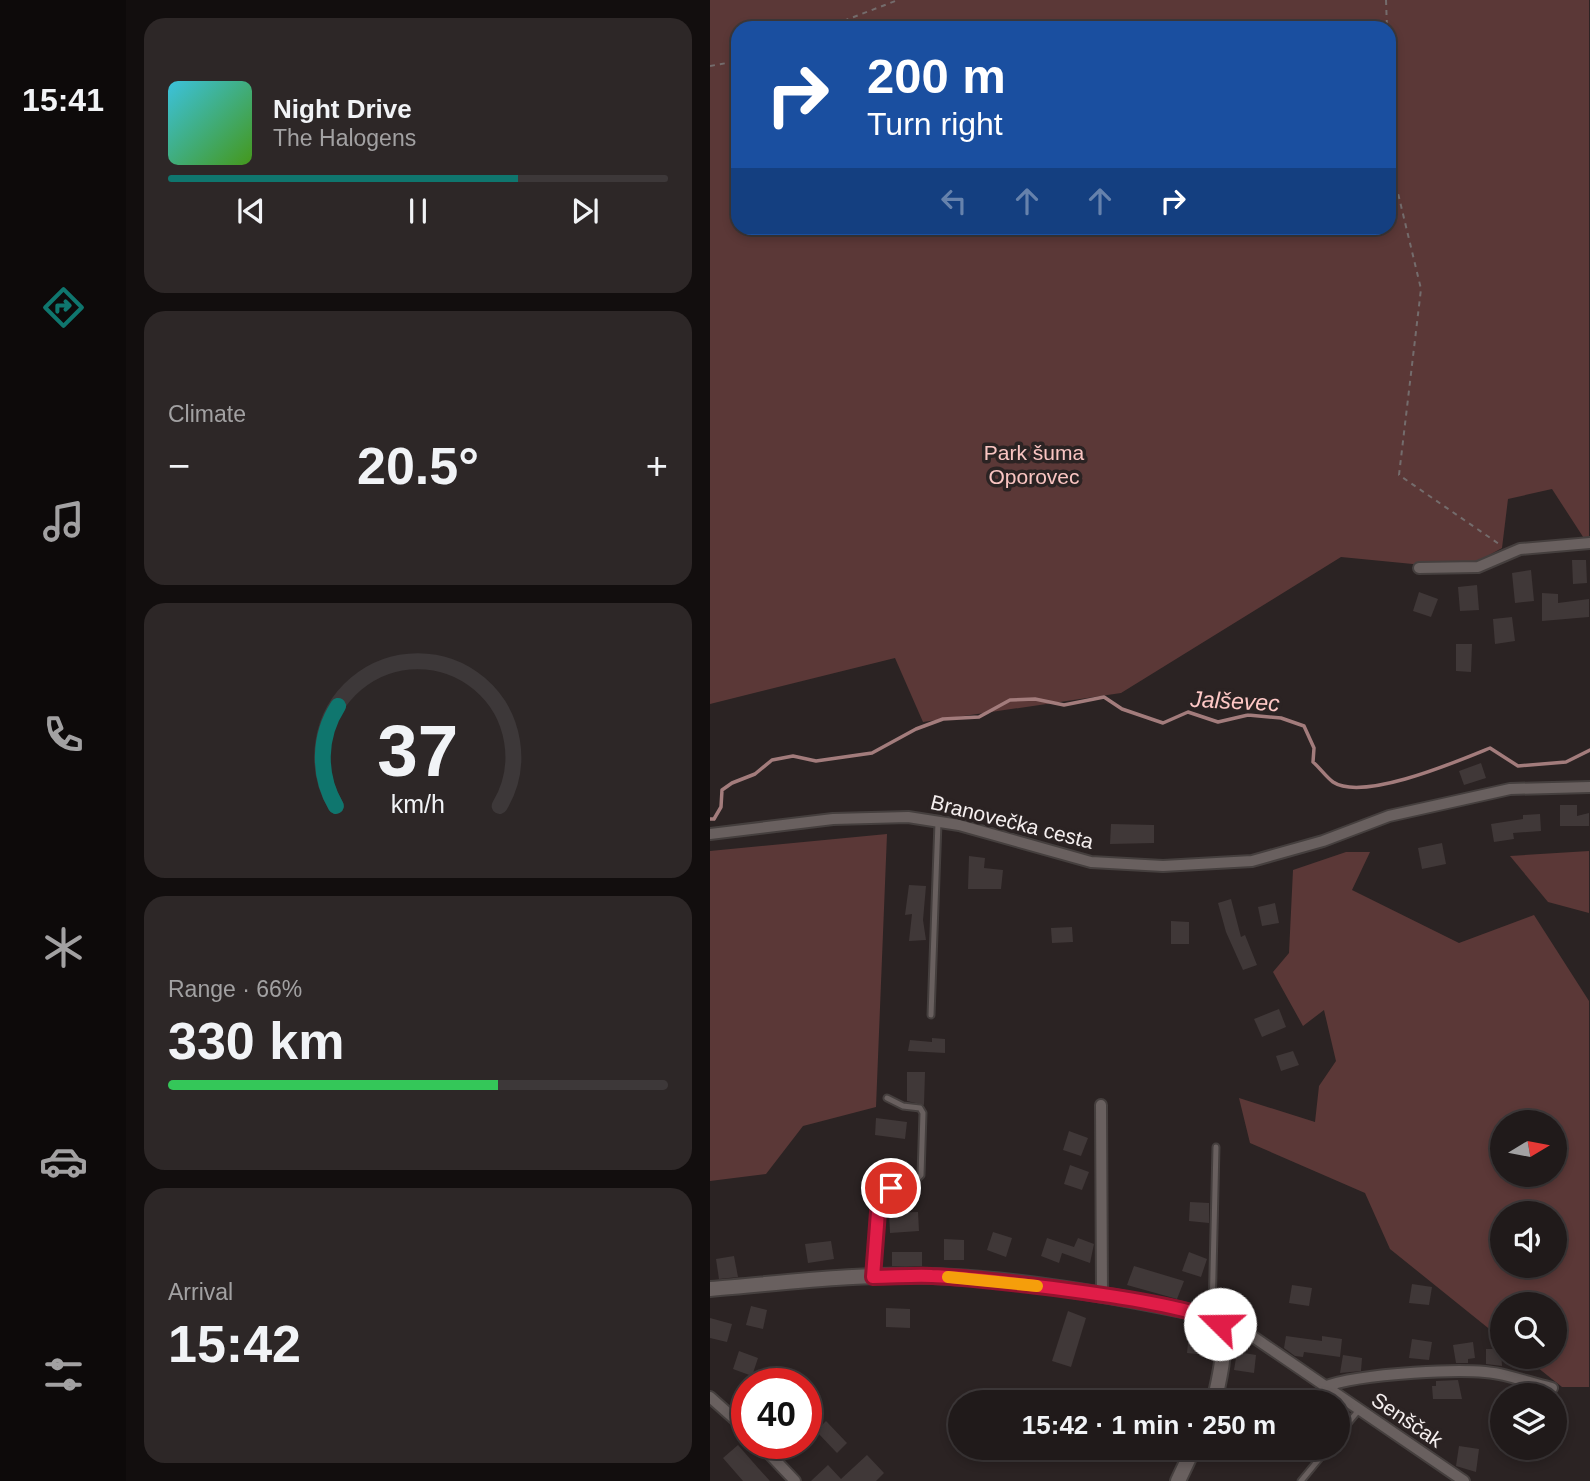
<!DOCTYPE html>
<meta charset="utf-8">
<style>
:root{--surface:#201a1a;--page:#2d2727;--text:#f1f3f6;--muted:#a2a1a2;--line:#3d3839;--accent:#0f766e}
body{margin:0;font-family:Arial,sans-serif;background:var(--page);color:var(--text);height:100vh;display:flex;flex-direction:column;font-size:26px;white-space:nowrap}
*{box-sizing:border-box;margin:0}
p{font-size:23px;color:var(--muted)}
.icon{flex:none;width:38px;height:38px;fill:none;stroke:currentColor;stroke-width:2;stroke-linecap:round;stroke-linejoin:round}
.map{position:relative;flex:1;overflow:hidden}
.panel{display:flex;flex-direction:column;gap:18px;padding:18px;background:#120e0e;width:584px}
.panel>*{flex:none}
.banner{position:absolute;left:21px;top:21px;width:665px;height:214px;border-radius:21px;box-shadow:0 4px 10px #0003,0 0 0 2px var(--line);background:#1a4fa0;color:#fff;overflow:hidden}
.needle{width:46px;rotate:80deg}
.controls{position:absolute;left:780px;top:1110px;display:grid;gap:14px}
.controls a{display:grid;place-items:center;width:77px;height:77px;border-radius:50%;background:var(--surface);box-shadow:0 4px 10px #0003,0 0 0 2px var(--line);font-size:35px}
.speed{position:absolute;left:21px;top:1368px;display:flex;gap:14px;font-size:35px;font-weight:700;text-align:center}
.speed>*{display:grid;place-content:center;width:91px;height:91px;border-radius:50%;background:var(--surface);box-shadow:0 4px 10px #0003,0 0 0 2px var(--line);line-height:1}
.speed .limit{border:10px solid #d22;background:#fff;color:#111}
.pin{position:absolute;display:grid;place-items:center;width:60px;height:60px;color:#fff;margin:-30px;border:4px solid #fff;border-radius:50%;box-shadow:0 2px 7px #0007}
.me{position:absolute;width:77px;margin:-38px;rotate:292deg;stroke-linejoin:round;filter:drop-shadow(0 0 5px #0008)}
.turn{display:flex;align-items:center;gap:24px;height:147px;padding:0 21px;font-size:32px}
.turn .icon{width:91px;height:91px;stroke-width:2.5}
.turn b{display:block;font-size:49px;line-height:60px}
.lanes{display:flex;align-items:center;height:66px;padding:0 21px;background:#0003;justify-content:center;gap:35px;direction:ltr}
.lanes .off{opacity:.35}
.big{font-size:52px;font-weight:700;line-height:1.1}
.panel .card{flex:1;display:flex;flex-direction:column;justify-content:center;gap:10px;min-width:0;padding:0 24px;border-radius:21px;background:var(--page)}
.panel .dial{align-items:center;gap:0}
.dial svg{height:182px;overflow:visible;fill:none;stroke:var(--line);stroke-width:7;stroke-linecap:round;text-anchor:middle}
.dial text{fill:var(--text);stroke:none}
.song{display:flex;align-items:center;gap:21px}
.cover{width:84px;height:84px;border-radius:10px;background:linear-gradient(135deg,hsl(190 70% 55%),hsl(100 70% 35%))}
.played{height:7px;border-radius:4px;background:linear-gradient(90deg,var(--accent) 70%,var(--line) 70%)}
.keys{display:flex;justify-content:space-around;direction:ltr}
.heat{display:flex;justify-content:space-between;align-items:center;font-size:38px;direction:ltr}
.charge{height:10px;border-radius:5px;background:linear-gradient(90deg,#34c759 66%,var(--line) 0)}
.trip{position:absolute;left:238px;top:1390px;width:402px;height:70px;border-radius:35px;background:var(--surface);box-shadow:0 4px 10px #0003,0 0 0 2px var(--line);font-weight:700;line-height:70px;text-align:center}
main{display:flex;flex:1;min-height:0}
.menu{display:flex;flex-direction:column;width:126px;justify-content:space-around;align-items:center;background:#0d0a0a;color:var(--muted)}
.menu .icon{width:49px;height:49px}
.menu .on{color:var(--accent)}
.menu b{font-size:32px;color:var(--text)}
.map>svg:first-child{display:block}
.green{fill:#5b3837;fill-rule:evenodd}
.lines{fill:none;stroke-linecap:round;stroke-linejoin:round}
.stream{stroke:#a37c7c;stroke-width:3.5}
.building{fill:#403838}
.service-casing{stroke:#453f3e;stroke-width:9}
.minor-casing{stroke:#453f3e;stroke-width:14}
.tertiary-casing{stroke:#453f3e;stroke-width:18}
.path{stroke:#746c6c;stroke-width:2;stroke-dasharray:5 5;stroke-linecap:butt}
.service{stroke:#69605f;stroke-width:5}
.minor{stroke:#69605f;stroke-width:10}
.tertiary{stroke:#69605f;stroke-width:14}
.route-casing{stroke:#92132f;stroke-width:18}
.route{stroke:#e11d48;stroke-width:12}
.slow{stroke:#f59e0b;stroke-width:12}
.labels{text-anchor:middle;stroke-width:7;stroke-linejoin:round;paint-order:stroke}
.park-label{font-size:21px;fill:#fac5c2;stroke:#2b2323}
.street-label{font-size:21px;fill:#f5efef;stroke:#2b2323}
.water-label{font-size:23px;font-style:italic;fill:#fec8c6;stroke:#2b2323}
</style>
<main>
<nav class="menu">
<b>15:41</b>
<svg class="icon on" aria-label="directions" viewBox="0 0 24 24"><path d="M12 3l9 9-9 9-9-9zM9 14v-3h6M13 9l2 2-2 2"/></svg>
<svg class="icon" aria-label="music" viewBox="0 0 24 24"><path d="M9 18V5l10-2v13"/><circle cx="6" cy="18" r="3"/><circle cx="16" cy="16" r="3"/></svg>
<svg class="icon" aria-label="phone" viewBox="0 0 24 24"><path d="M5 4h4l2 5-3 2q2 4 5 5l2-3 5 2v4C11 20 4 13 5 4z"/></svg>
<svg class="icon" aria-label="climate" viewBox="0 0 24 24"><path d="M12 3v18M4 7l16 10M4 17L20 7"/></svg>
<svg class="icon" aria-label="car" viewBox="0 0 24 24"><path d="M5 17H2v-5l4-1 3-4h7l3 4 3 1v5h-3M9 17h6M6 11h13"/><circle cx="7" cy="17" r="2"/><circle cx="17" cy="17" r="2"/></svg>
<svg class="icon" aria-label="filters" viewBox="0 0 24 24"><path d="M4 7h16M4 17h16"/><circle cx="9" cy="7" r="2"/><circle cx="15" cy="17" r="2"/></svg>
</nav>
<section class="panel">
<div class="card">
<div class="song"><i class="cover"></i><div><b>Night Drive</b><p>The Halogens</p></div></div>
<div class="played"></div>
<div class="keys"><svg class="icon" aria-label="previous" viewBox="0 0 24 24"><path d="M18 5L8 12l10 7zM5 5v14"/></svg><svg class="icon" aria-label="pause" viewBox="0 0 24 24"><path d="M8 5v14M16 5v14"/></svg><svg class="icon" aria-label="next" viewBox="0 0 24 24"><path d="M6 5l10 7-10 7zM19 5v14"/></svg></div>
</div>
<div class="card"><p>Climate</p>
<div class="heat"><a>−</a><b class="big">20.5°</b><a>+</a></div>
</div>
<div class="card dial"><svg viewBox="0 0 100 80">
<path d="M14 69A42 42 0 1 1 86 69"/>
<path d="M14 69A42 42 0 0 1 15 25" stroke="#0f766e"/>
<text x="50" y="56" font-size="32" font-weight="700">37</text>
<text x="50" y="72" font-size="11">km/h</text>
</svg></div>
<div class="card"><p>Range · 66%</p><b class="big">330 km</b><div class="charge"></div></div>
<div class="card"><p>Arrival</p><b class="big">15:42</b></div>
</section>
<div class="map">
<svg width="880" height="1481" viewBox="0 0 880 1481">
<rect width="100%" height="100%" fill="#2b2323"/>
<g class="green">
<path d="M0,0H879V546L842,489L798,499L792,548L754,569L631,557L411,693L213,722L185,658L0,704ZM28,28H679V228H28Z"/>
<polygon points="177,834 166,1107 93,1126 56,1174 0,1181 0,851"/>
<polygon points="879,851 879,913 838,902 800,856"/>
<path d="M636,852H660L642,890L749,943L824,915L879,1001V1387H852L813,1356H845V1304H793V1340L680,1249L655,1193L540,1143L529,1098L605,1122L609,1086L626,1061L614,1010L593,1026L563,972L579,953L583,870ZM793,1122H845V1174H793ZM793,1213H845V1265H793Z"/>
</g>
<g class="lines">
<path class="stream" d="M0,819H4L11,807L12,790L22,783L45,774L62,760L83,756L106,761L162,753L206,729L233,719L269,717L300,700L325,699L354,705L394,697L412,709L453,723L478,712L508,722L538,715L571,718L594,726L604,748L603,762C610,768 616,777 623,782C653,802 748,761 780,748L808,766L856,762L880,750"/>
</g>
<g class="building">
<polygon points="862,560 876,560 877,583 863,584"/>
<polygon points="821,570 824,601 805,603 802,573"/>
<polygon points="767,585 769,610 750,611 748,587"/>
<polygon points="709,592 728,599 721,617 703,611"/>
<polygon points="832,593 848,594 848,603 879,599 879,617 832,621"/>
<polygon points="802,617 805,641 785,644 783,619"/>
<polygon points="746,644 762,644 761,672 746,671"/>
<polygon points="771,763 776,778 754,785 749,771"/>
<polygon points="850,805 867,805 867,816 879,813 879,826 850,826"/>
<polygon points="830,814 831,831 803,833 804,839 784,842 781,824 813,819 813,815"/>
<polygon points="401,824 444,825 444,843 400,844"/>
<polygon points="732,843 736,864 712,869 708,848"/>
<polygon points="259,856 275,858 274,868 293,870 291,889 258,889"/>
<polygon points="199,885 216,886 213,920 216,940 199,941 202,914 195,915"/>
<polygon points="521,899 531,937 535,935 547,965 533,970 516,932 508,903"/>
<polygon points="565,903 569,923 552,926 548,907"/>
<polygon points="461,921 479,922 479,944 461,944"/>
<polygon points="362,927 363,942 342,943 341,928"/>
<polygon points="569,1009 576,1027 552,1037 544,1019"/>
<polygon points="222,1038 235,1039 235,1053 198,1051 200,1040 222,1042"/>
<polygon points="583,1051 589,1065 571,1071 566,1056"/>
<polygon points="197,1072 215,1072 214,1105 197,1101"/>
<polygon points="166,1118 197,1122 195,1139 165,1135"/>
<polygon points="359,1131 378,1138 371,1156 353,1150"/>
<polygon points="168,1160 197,1161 197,1179 167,1179"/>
<polygon points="360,1165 379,1172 372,1190 354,1184"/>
<polygon points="480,1202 499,1203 499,1223 479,1221"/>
<polygon points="208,1212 209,1231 180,1233 179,1213"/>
<polygon points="283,1232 302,1238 296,1257 277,1250"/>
<polygon points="337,1238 364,1247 368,1238 384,1244 380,1263 352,1253 349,1263 331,1256"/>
<polygon points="234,1239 254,1240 254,1260 234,1260"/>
<polygon points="121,1241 124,1259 98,1263 95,1244"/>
<rect x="182" y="1252" width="30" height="14"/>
<polygon points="479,1252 497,1259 491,1277 472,1271"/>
<polygon points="24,1256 28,1277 9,1279 6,1259"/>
<polygon points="424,1266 474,1281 467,1299 417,1285"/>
<polygon points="702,1284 722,1287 719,1305 699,1303"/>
<polygon points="582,1285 602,1288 599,1306 579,1303"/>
<polygon points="41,1306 57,1310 53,1329 36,1325"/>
<polygon points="176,1308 200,1309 200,1328 176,1327"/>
<polygon points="358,1311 376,1318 361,1367 342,1361"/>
<polygon points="0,1318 22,1324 17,1342 0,1338"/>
<polygon points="479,1334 499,1337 497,1355 477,1353"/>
<polygon points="576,1336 612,1341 612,1336 632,1339 630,1357 594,1352 593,1357 585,1356 574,1348"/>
<polygon points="702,1339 722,1342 719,1360 699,1358"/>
<polygon points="763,1342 765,1358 758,1359 758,1363 746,1363 743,1345"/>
<polygon points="776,1349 791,1349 792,1366 776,1364"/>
<polygon points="29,1351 48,1358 42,1376 23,1369"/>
<polygon points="527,1352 546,1355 544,1373 524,1370"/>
<polygon points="633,1355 652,1358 651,1371 630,1373"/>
<polygon points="748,1380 752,1399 723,1399 722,1386 726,1386 726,1381"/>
<polygon points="116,1421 137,1443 127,1453 106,1431"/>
<polygon points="28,1445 49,1469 60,1481 33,1481 13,1458"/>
<polygon points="749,1446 769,1449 766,1472 746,1466"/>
<polygon points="157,1455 174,1473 166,1481 101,1481 118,1465 131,1479"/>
</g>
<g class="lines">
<g class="service-casing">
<g id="service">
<polyline points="221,1015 228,822"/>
<polyline points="163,1275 168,1199 172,1192 204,1182 211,1175 213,1113 210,1108 193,1106 177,1098"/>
<polyline points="502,1314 506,1147"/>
<polyline points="628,1435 648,1411"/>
<polyline points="591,1481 619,1447"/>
</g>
</g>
<g class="minor-casing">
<g id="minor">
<polyline points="709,568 768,567 810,549 880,543"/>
<polyline points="0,834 123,819 198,817 249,825 381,862 453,866 542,861 613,841 679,816 800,789 880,787"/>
<polyline points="391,1105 392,1295"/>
<polyline points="512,1328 539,1334 754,1481"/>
<path d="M614,1387C647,1374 760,1366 794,1375C810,1379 825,1384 842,1388"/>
<polyline points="0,1397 37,1430"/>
<polyline points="50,1444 85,1481"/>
</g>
</g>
<g class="tertiary-casing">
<g id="tertiary">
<path d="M0,1289C74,1283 149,1273 223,1276C311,1279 400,1295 487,1313C493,1315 502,1316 507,1321C521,1333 508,1385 504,1402"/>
<polyline points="468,1481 484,1447"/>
</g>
</g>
<g class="path">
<polyline points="676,0 677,28"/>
<polyline points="115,28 188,0"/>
<polyline points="0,66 28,61"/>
<polyline points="679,95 681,164 711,289 689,475 789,544"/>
</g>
<use href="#service" class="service"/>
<use href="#minor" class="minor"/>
<use href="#tertiary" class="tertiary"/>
</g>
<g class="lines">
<g class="route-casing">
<path id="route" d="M181,1188L172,1192L169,1199L163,1277C183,1277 203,1275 222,1276C262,1277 491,1302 510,1324"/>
</g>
<use href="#route" class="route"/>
<polyline class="slow" points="238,1277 327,1286"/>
</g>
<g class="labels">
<g class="park-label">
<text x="324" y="460">Park šuma<tspan x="324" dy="24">Oporovec</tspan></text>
</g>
<g class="street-label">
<text transform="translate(302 822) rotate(14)" y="7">Branovečka cesta</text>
<text transform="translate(697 1420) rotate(34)" y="7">Senščak</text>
</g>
<g class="water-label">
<text transform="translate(525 701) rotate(3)" y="8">Jalševec</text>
</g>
</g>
</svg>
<div class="controls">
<a><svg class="needle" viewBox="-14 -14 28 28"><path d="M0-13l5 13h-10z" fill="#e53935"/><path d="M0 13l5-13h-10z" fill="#a2a1a2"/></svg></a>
<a><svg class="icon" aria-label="sound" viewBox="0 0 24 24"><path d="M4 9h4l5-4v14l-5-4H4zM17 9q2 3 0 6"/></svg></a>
<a><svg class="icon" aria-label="search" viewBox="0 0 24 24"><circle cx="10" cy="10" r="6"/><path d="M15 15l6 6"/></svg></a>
<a><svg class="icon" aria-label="layers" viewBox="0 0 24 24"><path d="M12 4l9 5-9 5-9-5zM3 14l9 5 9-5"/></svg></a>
</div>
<div class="speed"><div class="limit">40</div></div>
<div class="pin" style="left:181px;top:1188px;background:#d93025"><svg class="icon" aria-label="arrive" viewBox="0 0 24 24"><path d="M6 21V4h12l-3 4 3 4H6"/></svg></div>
<svg class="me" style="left:510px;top:1324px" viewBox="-20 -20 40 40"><circle r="19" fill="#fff"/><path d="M0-13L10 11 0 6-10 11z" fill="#e11d48"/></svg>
<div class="trip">15:42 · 1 min · 250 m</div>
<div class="banner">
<div class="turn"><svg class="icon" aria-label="right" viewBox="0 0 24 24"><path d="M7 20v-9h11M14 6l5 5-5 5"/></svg><div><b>200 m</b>Turn right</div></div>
<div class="lanes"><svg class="icon off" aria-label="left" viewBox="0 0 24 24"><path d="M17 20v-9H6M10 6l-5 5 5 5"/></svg><svg class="icon off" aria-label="ahead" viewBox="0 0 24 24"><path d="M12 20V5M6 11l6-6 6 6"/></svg><svg class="icon off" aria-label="ahead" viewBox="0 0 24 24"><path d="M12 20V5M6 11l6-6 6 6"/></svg><svg class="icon" aria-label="right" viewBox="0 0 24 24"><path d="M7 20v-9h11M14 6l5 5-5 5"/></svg></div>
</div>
</div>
</main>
